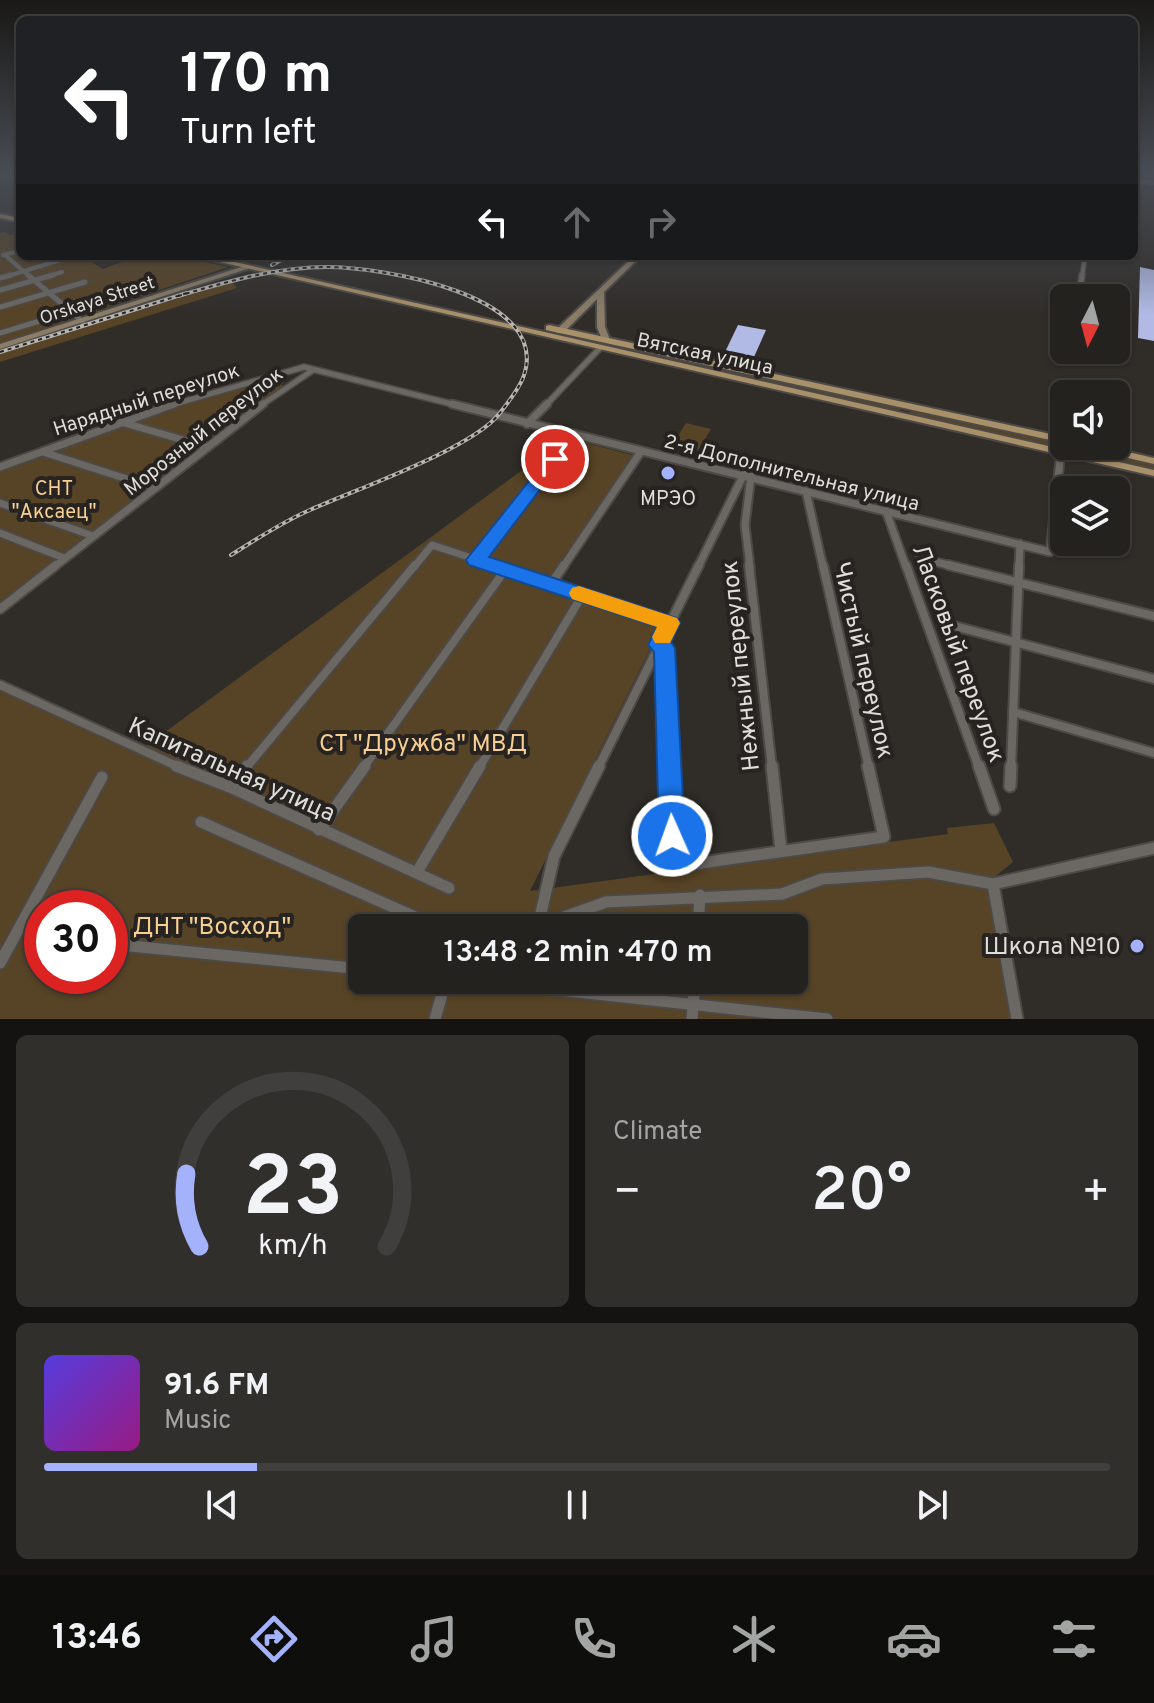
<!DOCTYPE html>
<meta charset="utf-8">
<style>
:root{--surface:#24221f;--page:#302f2c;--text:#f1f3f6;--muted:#a3a4a4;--line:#413f3d;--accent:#a4b2fc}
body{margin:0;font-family:Overpass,sans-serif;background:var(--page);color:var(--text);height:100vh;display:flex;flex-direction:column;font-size:30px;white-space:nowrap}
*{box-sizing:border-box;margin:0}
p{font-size:26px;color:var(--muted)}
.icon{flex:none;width:44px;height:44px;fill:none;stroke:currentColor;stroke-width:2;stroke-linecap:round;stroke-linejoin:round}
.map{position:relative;height:1019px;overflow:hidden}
.panel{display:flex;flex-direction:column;gap:16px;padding:16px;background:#141311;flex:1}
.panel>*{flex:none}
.banner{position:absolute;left:16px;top:16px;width:1122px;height:244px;border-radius:12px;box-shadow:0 2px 6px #0004,0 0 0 2px var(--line);background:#202124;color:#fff;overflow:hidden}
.needle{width:52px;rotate:186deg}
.controls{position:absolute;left:1050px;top:284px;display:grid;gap:16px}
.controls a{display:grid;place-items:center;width:80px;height:80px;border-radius:12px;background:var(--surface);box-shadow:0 2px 6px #0004,0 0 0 2px var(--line);font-size:40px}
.speed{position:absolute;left:24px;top:890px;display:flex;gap:16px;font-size:40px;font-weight:700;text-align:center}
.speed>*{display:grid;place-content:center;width:104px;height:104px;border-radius:50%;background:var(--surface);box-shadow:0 2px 6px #0004,0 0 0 2px var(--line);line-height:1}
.speed .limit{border:12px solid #d22;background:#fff;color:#111}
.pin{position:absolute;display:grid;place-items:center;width:68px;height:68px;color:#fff;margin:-34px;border:4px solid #fff;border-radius:50%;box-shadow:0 2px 8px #0007}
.me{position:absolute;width:88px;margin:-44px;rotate:358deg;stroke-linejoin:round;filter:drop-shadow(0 0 6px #0008)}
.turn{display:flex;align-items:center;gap:28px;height:168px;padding:0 32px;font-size:36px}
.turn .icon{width:104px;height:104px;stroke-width:2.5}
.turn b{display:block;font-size:56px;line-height:68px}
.lanes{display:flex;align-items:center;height:76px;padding:0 32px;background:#0003;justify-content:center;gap:40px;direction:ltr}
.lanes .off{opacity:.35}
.big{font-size:60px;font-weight:600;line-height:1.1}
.panel .tile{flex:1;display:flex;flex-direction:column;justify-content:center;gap:12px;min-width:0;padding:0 28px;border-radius:12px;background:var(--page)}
.panel .dial{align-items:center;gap:0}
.dial svg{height:208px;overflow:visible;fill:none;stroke:var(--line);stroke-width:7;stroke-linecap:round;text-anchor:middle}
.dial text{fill:var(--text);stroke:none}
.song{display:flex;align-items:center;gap:24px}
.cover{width:96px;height:96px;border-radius:12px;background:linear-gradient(135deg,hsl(250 70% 55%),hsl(310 70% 35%))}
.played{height:8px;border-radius:4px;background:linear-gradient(90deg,var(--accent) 20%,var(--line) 20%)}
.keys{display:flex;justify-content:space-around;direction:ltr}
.heat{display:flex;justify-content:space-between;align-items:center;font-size:44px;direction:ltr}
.panel .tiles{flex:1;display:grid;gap:16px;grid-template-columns:1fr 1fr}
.tile:last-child{grid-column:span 2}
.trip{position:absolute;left:348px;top:914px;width:460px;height:80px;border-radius:12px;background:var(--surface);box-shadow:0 2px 6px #0004,0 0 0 2px var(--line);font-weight:600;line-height:80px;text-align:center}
.tabs{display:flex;height:128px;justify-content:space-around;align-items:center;background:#0e0e0c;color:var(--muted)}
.tabs .icon{width:56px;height:56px}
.tabs .current{color:var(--accent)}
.tabs b{font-size:36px;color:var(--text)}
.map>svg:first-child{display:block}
.green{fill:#574325;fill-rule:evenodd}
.building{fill:#b1bae4}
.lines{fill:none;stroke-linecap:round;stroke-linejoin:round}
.minor-far4-casing{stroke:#4c4946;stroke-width:6}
.minor-far3-casing{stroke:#4c4946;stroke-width:8}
.minor-far2-casing{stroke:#4c4946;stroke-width:11}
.minor-far1-casing{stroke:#4c4946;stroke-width:12}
.minor-casing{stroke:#4c4946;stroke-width:15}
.secondary-casing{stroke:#4c4946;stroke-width:4}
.primary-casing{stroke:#4c4946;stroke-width:4}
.minor-far4{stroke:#6b6864;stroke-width:4}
.minor-far3{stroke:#6b6864;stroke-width:5}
.minor-far2{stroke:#6b6864;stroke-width:7}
.minor-far1{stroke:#6b6864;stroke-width:8}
.minor{stroke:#6b6864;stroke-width:11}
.secondary{fill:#8a7c67;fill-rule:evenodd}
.primary{fill:#a89069;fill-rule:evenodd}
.rail-casing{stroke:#b6b5b2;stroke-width:4}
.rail{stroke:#262320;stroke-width:2;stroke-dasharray:4;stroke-linecap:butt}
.route{fill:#1a73e8;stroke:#114b97;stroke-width:2}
.slow{fill:#f59e0b}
.poi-dot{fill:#a4b2fc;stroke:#262320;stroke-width:3}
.labels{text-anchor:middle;stroke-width:8;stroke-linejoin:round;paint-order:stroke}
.far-street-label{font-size:18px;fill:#dfdedb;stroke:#262320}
.street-label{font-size:20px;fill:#dfdedb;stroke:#262320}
.park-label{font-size:20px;fill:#f8cf92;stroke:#262320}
.poi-label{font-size:20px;fill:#dfdedb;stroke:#262320}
.near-street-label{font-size:24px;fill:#dfdedb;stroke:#262320}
.near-park-label{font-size:24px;fill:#f8cf92;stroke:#262320}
.near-poi-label{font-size:24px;fill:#dfdedb;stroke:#262320;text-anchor:end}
</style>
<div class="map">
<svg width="1154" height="1019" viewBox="0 0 1154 1019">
<rect width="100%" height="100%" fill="#302d29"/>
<g class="green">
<path d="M5,232L9,235L20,232V256H82L103,269C153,249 177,256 228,267L0,343V233Z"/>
<polygon points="232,282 237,288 0,362 0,353 8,350"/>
<polygon points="607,344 611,344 901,407 899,412 609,349 605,347"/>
<polygon points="304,368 309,370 281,377 286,380 281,385 285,386 0,604 0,465 177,401"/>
<polygon points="910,409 1154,463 1154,469 909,414"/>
<polygon points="686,423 711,429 696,454 671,447"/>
<path d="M566,438L636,456L550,584L664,621L530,891L948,834L947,828L994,823L1013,862L992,879L1012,1019H0V679L146,746ZM42,908H110V976H42ZM362,928H794V980H362Z"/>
</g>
<g class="building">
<polygon points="1140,267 1154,270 1154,341 1138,338"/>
<polygon points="738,325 766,330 754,357 725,352"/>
</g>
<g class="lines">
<g class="minor-far4-casing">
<g id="minor-far4">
<polyline points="1134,180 1154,183"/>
<polyline points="3,255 20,251"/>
<polyline points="5,255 30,277"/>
<polyline points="5,277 73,256"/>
<polyline points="46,277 62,272"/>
<polyline points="1082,277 1085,256"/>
</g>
</g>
<g class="minor-far3-casing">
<g id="minor-far3">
<polyline points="28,275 83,322"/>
<polyline points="0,278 11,275"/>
<polyline points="0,290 53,275"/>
<polyline points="1079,298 1082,275"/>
<polyline points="0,307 85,282"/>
<polyline points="0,333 151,287"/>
<polyline points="168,406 304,367 460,406"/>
<polyline points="260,406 313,370"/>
<polyline points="545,406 599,349"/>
</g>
</g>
<g class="minor-far2-casing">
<g id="minor-far2">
<polyline points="452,404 1050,552 1061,451"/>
<polyline points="121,422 207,447"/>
<polyline points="527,424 547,404"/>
<polyline points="43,452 155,488"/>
<polyline points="0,467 174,404"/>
<polyline points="806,491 823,567"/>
<polyline points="0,503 93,536"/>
<polyline points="886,511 906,567"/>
<polyline points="0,533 64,558"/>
<polyline points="920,558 956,567"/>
<polyline points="476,560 575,434"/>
<polyline points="54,567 263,404"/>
<polyline points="414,567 432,545 499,567"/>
<polyline points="563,567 640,453"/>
<polyline points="698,567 744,474"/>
<polyline points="750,567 745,525 751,476"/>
<polyline points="1019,567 1020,544"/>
</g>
</g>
<g class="minor-far1-casing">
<g id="minor-far1">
<polyline points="493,565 669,623"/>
<polyline points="749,565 772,768"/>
<polyline points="823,565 869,768"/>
<polyline points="906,565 979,768"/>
<polyline points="948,565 1154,616"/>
<polyline points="551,584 564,565"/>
<polyline points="0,609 56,565"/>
<polyline points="943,623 1154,679"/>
<polyline points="659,645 665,648 669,768"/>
<polyline points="0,685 181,768"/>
<polyline points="1013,712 1154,753"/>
<polyline points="246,768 415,565"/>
<polyline points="363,768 505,570"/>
<polyline points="479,768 583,594"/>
<polyline points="598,768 699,565"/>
<polyline points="1011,768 1019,565"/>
</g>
</g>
<g class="minor-casing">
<g id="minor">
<polyline points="176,766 230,787 449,888"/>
<polyline points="669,766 673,867 884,837 868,766"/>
<polyline points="772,766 781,851"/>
<polyline points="979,766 994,809"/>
<polyline points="1010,786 1011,766"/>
<polyline points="230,787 247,766"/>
<polyline points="201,822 440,928"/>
<polyline points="319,830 365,766"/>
<polyline points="417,872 480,766"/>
<polyline points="538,926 554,856 599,766"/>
<polyline points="536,927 606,902 782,894 822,879 928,872 993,884"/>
<polyline points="698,928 700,895"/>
<polyline points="110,944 362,969"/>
<polyline points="0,963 102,777"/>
<polyline points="467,980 827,1019"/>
<polyline points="435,1019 446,980"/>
<polyline points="692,1019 695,980"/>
<polyline points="1017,1019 993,884 1154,848"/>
</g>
</g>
<g class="secondary-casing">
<g id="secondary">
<polygon points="634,256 641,256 604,292 605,327 610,340 609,342 603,342 597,327 597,299 563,333 557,333 557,329"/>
<polygon points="248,265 251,267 250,268 0,349 0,344"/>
</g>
</g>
<g class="primary-casing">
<g id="primary">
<polygon points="0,214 20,218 20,222 0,218"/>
<polygon points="194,256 208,256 1154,470 1154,476"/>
<polygon points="549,325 1064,437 1064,443 546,330 546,326"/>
<polygon points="1084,446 1102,446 1154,458 1154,464 1085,448"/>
</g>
</g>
<use href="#minor-far4" class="minor-far4"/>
<use href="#minor-far3" class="minor-far3"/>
<use href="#minor-far2" class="minor-far2"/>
<use href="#minor-far1" class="minor-far1"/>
<use href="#minor" class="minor"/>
<use href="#secondary" class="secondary"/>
<use href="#primary" class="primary"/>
<g class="rail-casing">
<g id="rail">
<polyline points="272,265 289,256"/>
<path d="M178,296C226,282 276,267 327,267C379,267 555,294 523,378C518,390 507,404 499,414C472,449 354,490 310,510C282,522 257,539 231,555"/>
<polyline points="0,352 187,293"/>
</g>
</g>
<use href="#rail" class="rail"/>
</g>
<linearGradient id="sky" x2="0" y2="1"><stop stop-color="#1a1917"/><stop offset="0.55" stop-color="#484c54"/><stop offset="1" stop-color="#484c54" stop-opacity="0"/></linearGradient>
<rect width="1154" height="315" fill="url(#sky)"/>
<polygon class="route" points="555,454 563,459 489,557 677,618 680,623 671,642 675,648 685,836 681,844 672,848 663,844 659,836 654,652 648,645 657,627 469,565 466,560 549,456"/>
<polygon class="slow" points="579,586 677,618 680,623 670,643 655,643 652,637 657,627 572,599 569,593 572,588"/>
<g class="poi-dot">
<circle cx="668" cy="473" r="8"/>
<circle cx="1137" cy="946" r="8"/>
</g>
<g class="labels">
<g class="far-street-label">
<text transform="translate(97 300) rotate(-18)" y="6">Orskaya Street</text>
</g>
<g class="street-label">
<text transform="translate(705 353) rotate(12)" y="7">Вятская улица</text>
<text transform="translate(146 399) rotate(-18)" y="7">Нарядный переулок</text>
<text transform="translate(203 431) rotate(-38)" y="7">Морозный переулок</text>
<text transform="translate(792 472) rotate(14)" y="7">2-я Дополнительная улица</text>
</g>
<g class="park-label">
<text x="54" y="495">СНТ<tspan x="54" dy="23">"Аксаец"</tspan></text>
</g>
<g class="poi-label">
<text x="668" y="505">МРЭО</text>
</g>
<g class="near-street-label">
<text transform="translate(959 653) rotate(70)" y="8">Ласковый переулок</text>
<text transform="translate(864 660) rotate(77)" y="8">Чистый переулок</text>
<text transform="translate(740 666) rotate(-96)" y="8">Нежный переулок</text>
<text transform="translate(232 769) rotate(24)" y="8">Капитальная улица</text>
</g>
<g class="near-park-label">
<text x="423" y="751">СТ "Дружба" МВД</text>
<text x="212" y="934">ДНТ "Восход"</text>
</g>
<g class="near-poi-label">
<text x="1121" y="954">Школа №10</text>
</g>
</g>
</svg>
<div class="controls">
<a><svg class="needle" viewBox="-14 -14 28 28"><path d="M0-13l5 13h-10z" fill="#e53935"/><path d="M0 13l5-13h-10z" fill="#a3a4a4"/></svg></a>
<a><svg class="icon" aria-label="sound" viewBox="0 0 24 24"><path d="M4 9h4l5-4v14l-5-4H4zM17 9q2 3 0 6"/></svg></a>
<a><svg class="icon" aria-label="layers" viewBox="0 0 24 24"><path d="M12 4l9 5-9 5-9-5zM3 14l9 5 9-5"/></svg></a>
</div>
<div class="speed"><div class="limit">30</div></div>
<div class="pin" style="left:555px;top:459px;background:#d93025"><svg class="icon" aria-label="arrive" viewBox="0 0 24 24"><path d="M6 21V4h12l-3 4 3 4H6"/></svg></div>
<svg class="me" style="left:672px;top:836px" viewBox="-20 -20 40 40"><circle r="17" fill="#1a73e8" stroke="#fff" stroke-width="3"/><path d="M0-11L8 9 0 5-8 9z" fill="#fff"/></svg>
<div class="trip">13:48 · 2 min · 470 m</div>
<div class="banner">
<div class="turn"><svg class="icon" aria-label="left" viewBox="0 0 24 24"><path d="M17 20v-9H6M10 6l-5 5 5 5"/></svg><div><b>170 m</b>Turn left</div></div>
<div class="lanes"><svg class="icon" aria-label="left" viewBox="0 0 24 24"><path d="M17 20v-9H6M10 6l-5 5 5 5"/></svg><svg class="icon off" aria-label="ahead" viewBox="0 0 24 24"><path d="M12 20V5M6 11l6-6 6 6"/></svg><svg class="icon off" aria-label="right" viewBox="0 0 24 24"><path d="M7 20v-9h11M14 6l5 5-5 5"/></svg></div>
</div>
</div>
<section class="panel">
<div class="tiles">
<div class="tile dial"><svg viewBox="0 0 100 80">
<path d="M14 69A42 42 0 1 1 86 69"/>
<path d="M14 69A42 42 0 0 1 9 41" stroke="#a4b2fc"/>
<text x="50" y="56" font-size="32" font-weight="700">23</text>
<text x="50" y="72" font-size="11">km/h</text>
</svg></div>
<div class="tile"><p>Climate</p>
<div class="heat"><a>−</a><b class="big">20°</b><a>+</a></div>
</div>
<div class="tile">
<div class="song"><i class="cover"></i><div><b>91.6 FM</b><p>Music</p></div></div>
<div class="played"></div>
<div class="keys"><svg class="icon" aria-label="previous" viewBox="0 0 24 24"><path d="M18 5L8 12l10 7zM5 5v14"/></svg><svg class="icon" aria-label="pause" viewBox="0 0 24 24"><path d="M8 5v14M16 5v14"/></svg><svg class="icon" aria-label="next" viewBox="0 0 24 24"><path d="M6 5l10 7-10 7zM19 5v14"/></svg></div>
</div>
</div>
</section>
<nav class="tabs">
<b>13:46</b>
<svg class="icon current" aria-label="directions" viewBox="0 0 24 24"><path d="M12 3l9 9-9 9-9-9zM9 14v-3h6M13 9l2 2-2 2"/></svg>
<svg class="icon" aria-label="music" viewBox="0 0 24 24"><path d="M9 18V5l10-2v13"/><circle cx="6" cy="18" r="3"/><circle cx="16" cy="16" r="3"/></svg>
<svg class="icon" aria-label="phone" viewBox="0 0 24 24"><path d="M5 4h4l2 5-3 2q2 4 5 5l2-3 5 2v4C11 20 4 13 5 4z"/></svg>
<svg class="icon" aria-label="climate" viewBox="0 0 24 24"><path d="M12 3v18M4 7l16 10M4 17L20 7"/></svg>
<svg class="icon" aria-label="car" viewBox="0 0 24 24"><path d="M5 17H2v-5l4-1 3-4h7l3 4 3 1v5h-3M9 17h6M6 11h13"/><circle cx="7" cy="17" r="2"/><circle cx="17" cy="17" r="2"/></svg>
<svg class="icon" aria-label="filters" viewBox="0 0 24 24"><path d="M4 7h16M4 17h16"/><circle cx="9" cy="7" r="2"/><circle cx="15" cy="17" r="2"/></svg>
</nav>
